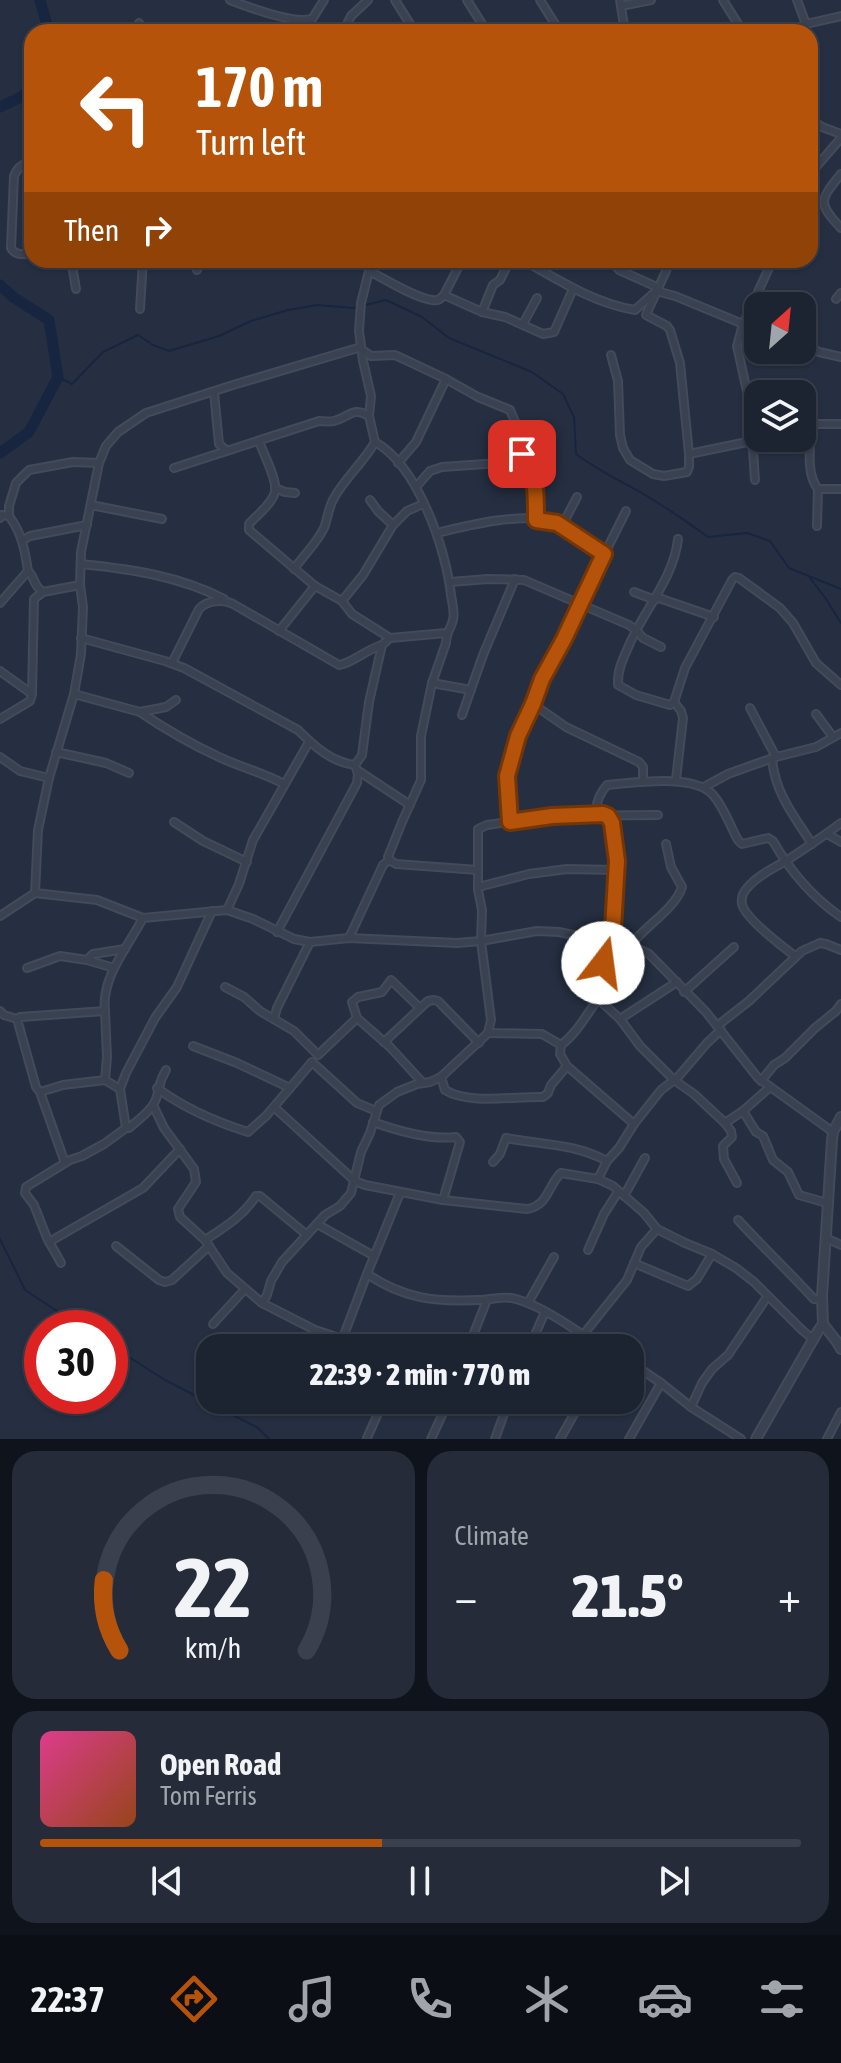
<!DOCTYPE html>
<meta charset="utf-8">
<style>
:root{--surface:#1c2331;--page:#252b39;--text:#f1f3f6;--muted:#a0a4ab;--line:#3a404d;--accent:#b45309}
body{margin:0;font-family:"Asap Condensed",sans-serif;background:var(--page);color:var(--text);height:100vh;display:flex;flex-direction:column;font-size:30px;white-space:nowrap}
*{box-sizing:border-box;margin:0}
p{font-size:26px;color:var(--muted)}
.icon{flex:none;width:44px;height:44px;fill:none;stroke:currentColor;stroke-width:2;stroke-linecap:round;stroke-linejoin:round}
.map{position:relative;height:1439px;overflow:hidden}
.panel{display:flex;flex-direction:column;gap:12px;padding:12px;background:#0f131b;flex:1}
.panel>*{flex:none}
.banner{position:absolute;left:24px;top:24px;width:794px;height:244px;border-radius:24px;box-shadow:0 2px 6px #0004,0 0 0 2px var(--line);background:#b45309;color:#fff;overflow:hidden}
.needle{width:52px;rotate:27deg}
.tools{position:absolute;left:744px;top:292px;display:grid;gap:16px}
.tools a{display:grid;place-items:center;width:72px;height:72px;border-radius:16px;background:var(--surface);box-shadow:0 2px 6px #0004,0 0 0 2px var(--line);font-size:40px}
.speed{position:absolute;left:24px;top:1310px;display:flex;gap:16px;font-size:40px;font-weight:700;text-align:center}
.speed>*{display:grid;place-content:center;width:104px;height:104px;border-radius:50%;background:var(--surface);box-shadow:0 2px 6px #0004,0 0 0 2px var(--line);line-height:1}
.speed .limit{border:12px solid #d22;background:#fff;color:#111}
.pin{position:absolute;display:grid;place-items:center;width:68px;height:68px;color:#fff;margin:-34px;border-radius:16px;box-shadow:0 4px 12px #0006}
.me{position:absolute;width:88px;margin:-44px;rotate:15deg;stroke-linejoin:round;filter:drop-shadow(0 0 6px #0008)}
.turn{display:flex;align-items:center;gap:28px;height:168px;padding:0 40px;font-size:36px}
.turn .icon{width:104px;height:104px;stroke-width:2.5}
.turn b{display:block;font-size:56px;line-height:68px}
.then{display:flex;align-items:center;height:76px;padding:0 40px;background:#0003;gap:16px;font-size:30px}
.big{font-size:60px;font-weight:800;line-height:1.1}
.panel .widget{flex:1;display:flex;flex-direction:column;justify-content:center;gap:12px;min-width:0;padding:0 28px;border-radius:24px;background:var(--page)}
.panel .dial{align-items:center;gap:0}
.dial svg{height:208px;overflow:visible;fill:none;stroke:var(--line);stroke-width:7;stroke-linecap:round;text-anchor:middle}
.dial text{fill:var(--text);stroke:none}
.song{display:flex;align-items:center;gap:24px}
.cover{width:96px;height:96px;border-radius:12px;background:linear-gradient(135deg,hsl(330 70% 55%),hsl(20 70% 35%))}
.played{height:8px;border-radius:4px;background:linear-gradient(90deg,var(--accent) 45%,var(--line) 45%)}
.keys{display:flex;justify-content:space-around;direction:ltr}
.heat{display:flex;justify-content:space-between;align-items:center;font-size:44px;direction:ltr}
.panel .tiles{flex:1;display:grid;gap:12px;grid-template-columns:1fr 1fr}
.widget:last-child{grid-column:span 2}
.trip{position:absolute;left:196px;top:1334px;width:448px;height:80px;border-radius:24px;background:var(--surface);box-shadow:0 2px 6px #0004,0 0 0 2px var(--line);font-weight:800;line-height:80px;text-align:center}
.tab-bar{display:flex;height:128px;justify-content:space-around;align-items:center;background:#0b0e14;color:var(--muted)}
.tab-bar .icon{width:56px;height:56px}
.tab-bar .current{color:var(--accent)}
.tab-bar b{font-size:36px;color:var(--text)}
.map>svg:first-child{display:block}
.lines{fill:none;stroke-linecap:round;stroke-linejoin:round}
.stream{stroke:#182540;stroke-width:2}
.river{stroke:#182540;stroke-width:11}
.minor-casing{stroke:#434a5a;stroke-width:10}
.tertiary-casing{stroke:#434a5a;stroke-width:12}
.minor{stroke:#3a4151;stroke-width:6}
.tertiary{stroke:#3a4151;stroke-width:8}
.route-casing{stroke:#753606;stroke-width:20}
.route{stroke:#b45309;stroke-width:14}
</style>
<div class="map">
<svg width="841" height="1439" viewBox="0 0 841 1439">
<rect width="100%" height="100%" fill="#252f41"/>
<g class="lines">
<g class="stream">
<path d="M58,377L72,384L103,352L138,335L153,345L169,351L219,336L251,321L288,310L317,305L353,308L386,300L422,317L449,338L532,372L563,394L574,417L576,454C596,469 618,480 640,492C664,506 686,521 708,537L747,533L770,541L789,568L841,589"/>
<polyline points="810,578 826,599 841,623"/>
<polyline points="0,1239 25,1290 83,1328"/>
<polyline points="110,1345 165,1380 258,1428 269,1439"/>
</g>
<g class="river">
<polyline points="40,0 49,32"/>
<polyline points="0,107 23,96 32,85"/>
<polyline points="0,285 13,297 49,320 58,377 29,432 0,453"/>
</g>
<g class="minor-casing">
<g id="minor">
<path d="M230,0C248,7 292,24 311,19"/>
<polyline points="395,0 415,32"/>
<polyline points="467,0 487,32"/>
<polyline points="540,0 560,32"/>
<polyline points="620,0 625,32"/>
<polyline points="723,0 743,32"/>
<polyline points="797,0 806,24"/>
<polyline points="621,6 651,0"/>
<polyline points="139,23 138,25 150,32"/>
<polyline points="304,32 324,0"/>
<polyline points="343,32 351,16 368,0"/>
<polyline points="791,32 806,24 841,16"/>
<polyline points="810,119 822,127 841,134"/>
<path d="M32,163C23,163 17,168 14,176L11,248C15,256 24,254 32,254"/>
<polyline points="810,174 841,138"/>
<path d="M841,228C817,203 820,200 841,174"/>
<polyline points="73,260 73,271 76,289"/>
<polyline points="303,260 306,260"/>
<path d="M523,260C558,280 594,303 635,310L654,293"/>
<polyline points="611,260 619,270 659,288"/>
<polyline points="197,270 198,260"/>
<path d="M369,271C385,279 415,298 432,300C439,301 440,299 444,295L482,312L505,317L543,334L554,332L573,289"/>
<polyline points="656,291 675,296 743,324"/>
<polyline points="444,295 462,260"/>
<polyline points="836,299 841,293"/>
<polyline points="140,309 143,260"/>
<polyline points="482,312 493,285 500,280 510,260"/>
<polyline points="523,324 537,298"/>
<polyline points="802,343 819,352 841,357"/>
<polyline points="362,350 371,356 395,355 446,379 478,397 510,410 519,431 522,454 531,468 536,501 536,520"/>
<polyline points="611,355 618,381 620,435 623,448 630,460 653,474 664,476 687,472 689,467 689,454 680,363 670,330 667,326 646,315 671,260"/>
<polyline points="214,392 219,444 226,450"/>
<polyline points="802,421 811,424 841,424"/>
<path d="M811,424C811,444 805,473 818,489"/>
<path d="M259,441C263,453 278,481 275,492C272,504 257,515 249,524V530L315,586L342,601L352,614L390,638"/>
<path d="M375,442C418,466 446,549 451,595C452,602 455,612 453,620C451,628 446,633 446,643L432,683L421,736V780L402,822L388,857L391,861L396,864L478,870"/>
<polyline points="689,454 752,441"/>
<polyline points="398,463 416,442 446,379"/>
<path d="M174,468L319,421C324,421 330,422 334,421C350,417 352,406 369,416"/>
<polyline points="755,480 750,405 737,346 743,324 769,268 767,260"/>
<polyline points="416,487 430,471 442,467 527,461"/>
<polyline points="275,488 285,492 295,493"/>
<polyline points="370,500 378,511 393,525"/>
<polyline points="91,505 162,519"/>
<polyline points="9,516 9,506 16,483 29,470 73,462 99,463"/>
<path d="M0,518L2,515L9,516C22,533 25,551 28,571C36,578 32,585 43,592"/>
<polyline points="557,523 566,518 577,497"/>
<polyline points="817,526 818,489 841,489"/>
<path d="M437,533C469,525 525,511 556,523C573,529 589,544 604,554"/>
<polyline points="23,540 30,536 87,525"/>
<path d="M81,564C131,569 179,576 224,599"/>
<path d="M294,569C303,556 317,543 324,528C328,518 328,508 334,498C345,478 363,463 375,442L369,416L371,396L363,361L359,331L361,303L369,271L370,260"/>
<polyline points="450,582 488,579 524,580 629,625 636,630 643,638 661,647"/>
<polyline points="634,592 655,600"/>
<polyline points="656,597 714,617"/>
<polyline points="342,601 363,575 393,525 407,511 423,504"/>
<polyline points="0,603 28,571"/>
<polyline points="279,631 315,586"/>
<path d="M81,638L165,661L184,668L298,730C314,746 331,762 355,765"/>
<path d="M172,663L199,609C207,600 223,599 233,604L339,665C351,664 367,649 382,645"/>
<polyline points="0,671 32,694 30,701 0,719"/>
<polyline points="432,683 471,690"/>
<polyline points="32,694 34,599 43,592 80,585"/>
<polyline points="74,694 140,712 166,707 176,700"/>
<polyline points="674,702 685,668 732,580 735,577 739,578 780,608 793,623 816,663 841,685"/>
<path d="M674,702L670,705L636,695L618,685C617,669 624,657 630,643C645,609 674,577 678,539"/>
<polyline points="674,702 681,711 683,718 676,780"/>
<polyline points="533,704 566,727 639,762 643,767 643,782"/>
<polyline points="750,708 776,757"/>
<path d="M140,712C165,729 191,744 219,757C240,767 264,773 284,784"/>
<polyline points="816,714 833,737"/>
<polyline points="462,715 483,655 515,579"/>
<polyline points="56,752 106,763 129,773"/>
<polyline points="0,757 20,771 49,778"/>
<path d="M772,759C775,793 794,816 812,844"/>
<polyline points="355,765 362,755 369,702 382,645 390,638 446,633"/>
<polyline points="357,770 410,805"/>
<polyline points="704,787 728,774 750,766 776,757 816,747 841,733"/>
<path d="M597,814C595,803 600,793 607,785C633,783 695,773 713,795C724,807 730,826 738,840L742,844L768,838L773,841C790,871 812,897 841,917"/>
<path d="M608,816C623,843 614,912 612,943"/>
<polyline points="174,822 203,841 247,862"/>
<path d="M510,822C508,807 505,791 507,776C511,742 530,711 542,679L626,511"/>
<polyline points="827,834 841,842"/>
<polyline points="478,887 529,874 567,869 616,870"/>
<polyline points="35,893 38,830 49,778 74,694 81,654 83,607 80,585 81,552 99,463 106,446 118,432 146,413 233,385 361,347"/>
<polyline points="227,910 239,884 253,840 309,742"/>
<polyline points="0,916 35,893 97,900 143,918 227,910 253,919 294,939 310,942 349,938 457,943 481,941 537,931 559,932 611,943 631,945 649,954 706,1012 758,1078 833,1132"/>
<polyline points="277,932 357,783 358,774 355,765"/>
<polyline points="349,938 383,865 389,860"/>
<polyline points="611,943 591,987 598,999 620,1019 640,1046 674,1080 694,1094 725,1123 743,1111 770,1087"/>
<path d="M631,945C645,926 675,909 682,887L671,867L666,844"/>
<path d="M795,956C783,947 745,918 742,904C741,898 743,892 748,887C759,874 775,868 789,859C807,847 824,836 841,823"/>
<polyline points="27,968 60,956 87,960"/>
<polyline points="114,968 87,960 93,954 125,949"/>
<polyline points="225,987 244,997 260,1011 294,1031 318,1055 357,1018 390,1047 422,1082"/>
<polyline points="684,992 734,947"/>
<polyline points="0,1011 4,1015 17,1019"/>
<polyline points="105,1011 107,1057 105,1080 120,1089"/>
<polyline points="357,1018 352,1002 358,997 382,992 391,980 420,1008"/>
<polyline points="274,1019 277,1008 310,942"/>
<polyline points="620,1019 677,982"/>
<polyline points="717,1026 749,1001 802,951 820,943 826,944 841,950"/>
<path d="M488,1033L542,1034L561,1045C577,1033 587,1014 598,999"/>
<polyline points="384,1042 428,1001 434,1000 438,1001 479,1043"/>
<polyline points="561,1045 560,1054 567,1066 634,1124"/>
<path d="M441,1077L445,1090C469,1105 515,1096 543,1097L548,1093L551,1085L567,1066"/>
<path d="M105,1080L63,1085L40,1092L36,1087L17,1019L20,1017L105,1011C101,977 128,947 143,918"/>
<polyline points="761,1081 774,1065 785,1058 815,1028 836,1011 841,1004"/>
<path d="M157,1088C184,1108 216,1122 248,1132L266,1116L290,1088L237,1063L193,1046"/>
<polyline points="290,1088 312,1062 357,1103 376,1111"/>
<polyline points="40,1092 65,1163"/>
<polyline points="153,1105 164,1128 194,1169 196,1182 178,1209 180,1217 205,1240 227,1273 262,1303 267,1295 271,1281 282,1262 325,1215 340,1206 351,1193 361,1152 370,1133 379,1105 397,1092 417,1084 430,1082 441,1077 488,1033 491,1020 481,941 482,910 478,890 478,829 487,825 552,816 658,815"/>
<path d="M274,1107L355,1181L365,1185L443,1200L527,1209C548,1206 548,1185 561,1173L598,1179L613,1186L644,1213L657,1229L685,1243L712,1254L736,1268L754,1282L802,1330L814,1340"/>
<polyline points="743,1111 756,1132 763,1136 773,1160 788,1172 799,1195 827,1203"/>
<path d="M373,1122C398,1131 430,1140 456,1137L460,1142L443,1200"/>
<polyline points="725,1123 731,1131 732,1137 723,1146 724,1159 737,1183"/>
<polyline points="126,1128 120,1089 126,1073 155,1018 177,987 212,911"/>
<path d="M493,1162L500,1154L506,1138C542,1145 573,1143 607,1161"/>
<polyline points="598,1179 607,1161 619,1148 634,1124 661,1090 678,1077 707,1043 721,1030"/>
<path d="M400,1193L367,1274C405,1299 434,1302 479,1300C491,1300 505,1295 516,1299C545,1307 578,1332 603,1348"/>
<polyline points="624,1196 645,1158"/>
<path d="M738,1220C763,1247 789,1272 814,1299L822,1300"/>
<polyline points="317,1224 374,1256"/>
<polyline points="826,1238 841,1245"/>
<path d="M205,1240C225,1227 243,1216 256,1196H260L307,1235"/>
<polyline points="49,1242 143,1188 180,1149"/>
<polyline points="116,1246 159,1280 165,1282 172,1280 209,1246"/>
<polyline points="588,1250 604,1214 618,1192"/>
<path d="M61,1263L47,1238L34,1205L25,1193L26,1187L70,1160L82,1156L104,1144L126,1128H129C138,1120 154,1109 157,1096C160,1084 159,1082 166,1070"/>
<polyline points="634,1263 688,1286 697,1279 712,1254"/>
<polyline points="262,1303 315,1330 371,1348"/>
<polyline points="528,1303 554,1257"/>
<polyline points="213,1324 245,1289"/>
<polyline points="583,1335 627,1280 641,1247 657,1229"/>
<polyline points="339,1348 367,1274"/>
<polyline points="468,1348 487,1300"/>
<polyline points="529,1348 545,1312"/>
<polyline points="630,1362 661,1383"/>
<polyline points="691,1407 702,1383 712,1369 728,1355 767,1297"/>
<polyline points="367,1438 384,1400"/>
<polyline points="431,1439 449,1400"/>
<polyline points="495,1439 509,1400"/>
<polyline points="560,1439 582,1400"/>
<polyline points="629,1439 661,1383 691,1407 741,1439"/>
<polyline points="827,1439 841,1412"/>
</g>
</g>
<g class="tertiary-casing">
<g id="tertiary">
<polyline points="823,1324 837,1342 841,1349"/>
<polyline points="756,1439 818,1331 823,1324 822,1296 832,1140 833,1132 841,1117"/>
</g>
</g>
<use href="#minor" class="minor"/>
<use href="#tertiary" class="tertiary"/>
</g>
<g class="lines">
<g class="route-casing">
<path id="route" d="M522,454C537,473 536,496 536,520L557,523L604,554L564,639L542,679L533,704L518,736L507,776L510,822L552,816L603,814L608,816L612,823L617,861L613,929L612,943L603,963"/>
</g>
<use href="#route" class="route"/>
</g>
</svg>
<div class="tools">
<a><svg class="needle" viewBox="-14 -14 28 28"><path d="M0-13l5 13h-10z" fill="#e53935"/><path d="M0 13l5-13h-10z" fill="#a0a4ab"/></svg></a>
<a><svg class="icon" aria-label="layers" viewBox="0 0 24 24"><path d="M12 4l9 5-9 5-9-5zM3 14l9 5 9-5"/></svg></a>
</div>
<div class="speed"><div class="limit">30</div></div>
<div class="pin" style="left:522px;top:454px;background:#d93025"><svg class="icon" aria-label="arrive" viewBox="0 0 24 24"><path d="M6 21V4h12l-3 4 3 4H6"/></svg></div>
<svg class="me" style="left:603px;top:963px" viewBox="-20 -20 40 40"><circle r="19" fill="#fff"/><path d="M0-13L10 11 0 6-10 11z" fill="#b45309"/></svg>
<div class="trip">22:39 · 2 min · 770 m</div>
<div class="banner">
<div class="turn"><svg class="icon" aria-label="left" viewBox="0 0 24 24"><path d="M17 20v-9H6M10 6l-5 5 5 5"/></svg><div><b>170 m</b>Turn left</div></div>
<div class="then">Then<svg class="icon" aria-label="right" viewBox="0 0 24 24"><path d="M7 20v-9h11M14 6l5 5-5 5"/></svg></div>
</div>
</div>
<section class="panel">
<div class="tiles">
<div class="widget dial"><svg viewBox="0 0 100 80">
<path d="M14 69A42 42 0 1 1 86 69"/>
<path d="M14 69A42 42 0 0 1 8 42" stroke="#b45309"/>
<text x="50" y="56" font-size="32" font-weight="700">22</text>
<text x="50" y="72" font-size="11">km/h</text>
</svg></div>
<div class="widget"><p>Climate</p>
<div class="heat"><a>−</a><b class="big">21.5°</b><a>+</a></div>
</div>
<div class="widget">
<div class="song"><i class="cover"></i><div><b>Open Road</b><p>Tom Ferris</p></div></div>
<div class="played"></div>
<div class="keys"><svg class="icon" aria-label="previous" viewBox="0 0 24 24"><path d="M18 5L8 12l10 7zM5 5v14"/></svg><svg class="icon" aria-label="pause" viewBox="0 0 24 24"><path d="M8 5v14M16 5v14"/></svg><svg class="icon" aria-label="next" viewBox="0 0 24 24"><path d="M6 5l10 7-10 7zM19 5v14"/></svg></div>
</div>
</div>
</section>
<nav class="tab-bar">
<b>22:37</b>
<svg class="icon current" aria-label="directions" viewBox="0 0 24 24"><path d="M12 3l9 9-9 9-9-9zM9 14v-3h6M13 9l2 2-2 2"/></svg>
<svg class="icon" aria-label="music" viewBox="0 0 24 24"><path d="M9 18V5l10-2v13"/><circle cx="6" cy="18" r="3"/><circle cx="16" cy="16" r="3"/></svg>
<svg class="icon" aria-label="phone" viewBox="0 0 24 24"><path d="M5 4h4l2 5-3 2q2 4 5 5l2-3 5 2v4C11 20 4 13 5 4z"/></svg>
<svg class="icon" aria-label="climate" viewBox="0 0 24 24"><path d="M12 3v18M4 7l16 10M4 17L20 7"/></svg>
<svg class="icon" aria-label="car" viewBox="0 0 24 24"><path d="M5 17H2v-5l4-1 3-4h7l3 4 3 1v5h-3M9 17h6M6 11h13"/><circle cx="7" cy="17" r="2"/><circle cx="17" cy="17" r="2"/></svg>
<svg class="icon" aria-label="filters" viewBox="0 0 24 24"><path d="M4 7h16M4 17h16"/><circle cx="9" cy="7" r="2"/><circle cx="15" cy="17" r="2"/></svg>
</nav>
